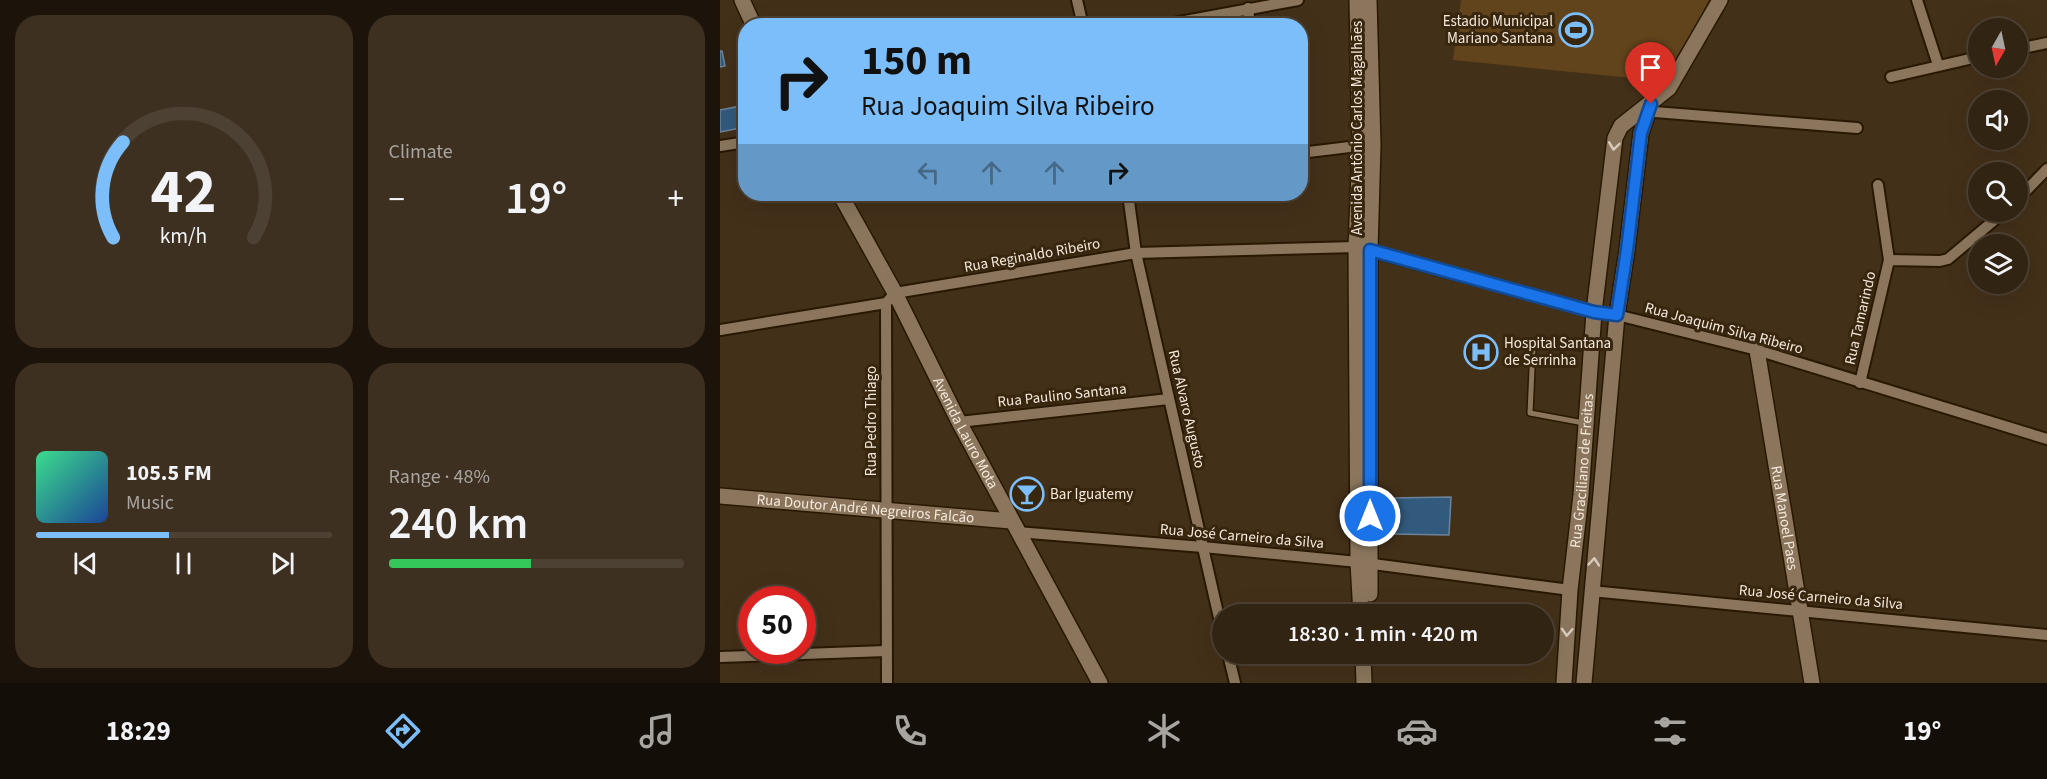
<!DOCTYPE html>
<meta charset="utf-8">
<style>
:root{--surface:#322413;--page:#3d3021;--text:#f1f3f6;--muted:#a8a4a0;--line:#4d4133;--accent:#7cbef9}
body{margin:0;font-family:"Source Sans 3",sans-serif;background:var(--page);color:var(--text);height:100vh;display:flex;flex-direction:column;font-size:22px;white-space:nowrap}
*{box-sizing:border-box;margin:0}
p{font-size:20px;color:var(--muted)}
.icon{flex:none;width:33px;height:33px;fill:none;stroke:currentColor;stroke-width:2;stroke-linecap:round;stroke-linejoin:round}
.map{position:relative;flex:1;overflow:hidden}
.panel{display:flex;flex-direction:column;gap:15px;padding:15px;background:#1c140a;width:720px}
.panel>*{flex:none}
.banner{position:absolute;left:18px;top:18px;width:570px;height:183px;border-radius:24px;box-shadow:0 6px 24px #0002,0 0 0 2px var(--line);background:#7cbef9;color:#111;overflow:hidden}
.needle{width:39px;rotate:189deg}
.tools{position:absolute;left:1248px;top:18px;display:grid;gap:12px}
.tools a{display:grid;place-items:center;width:60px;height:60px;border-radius:50%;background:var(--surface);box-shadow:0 6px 24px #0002,0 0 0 2px var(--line);font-size:30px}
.speed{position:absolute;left:18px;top:586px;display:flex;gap:12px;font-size:30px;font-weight:700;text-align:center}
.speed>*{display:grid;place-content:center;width:78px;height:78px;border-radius:50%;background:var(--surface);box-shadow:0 6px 24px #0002,0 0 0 2px var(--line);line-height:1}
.speed .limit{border:9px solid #d22;background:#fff;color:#111}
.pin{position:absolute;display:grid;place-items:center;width:51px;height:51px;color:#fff;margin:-62px -26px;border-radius:50% 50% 50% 0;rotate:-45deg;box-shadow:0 0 6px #0007}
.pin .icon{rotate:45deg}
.me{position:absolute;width:66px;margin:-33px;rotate:0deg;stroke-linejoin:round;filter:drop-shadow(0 0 4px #0008)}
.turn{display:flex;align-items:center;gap:21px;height:126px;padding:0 24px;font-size:27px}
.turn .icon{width:78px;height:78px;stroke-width:2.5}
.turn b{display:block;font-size:42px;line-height:51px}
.lanes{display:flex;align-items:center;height:57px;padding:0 24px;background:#0003;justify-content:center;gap:30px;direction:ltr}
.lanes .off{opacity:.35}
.big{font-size:45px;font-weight:600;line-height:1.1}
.panel .tile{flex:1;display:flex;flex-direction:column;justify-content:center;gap:9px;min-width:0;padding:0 21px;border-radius:24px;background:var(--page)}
.panel .dial{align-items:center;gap:0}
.dial svg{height:156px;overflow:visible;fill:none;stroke:var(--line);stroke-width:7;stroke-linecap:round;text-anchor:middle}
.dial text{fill:var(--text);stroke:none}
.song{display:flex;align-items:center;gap:18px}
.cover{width:72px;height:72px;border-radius:9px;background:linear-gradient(135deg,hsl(150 70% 55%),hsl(220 70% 35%))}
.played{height:6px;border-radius:3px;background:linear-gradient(90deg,var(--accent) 45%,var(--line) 45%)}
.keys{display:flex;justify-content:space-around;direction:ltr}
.heat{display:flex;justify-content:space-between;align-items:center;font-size:33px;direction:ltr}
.charge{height:9px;border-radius:4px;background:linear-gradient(90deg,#34c759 48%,var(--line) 0)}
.panel .tiles{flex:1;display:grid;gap:15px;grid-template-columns:repeat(2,1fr)}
.trip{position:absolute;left:492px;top:604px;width:342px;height:60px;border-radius:30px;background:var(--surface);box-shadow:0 6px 24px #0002,0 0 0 2px var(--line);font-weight:600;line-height:60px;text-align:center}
.tabs{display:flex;height:96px;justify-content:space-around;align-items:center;background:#140e08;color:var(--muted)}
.tabs .icon{width:42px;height:42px}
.tabs .selected{color:var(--accent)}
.tabs b{font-size:27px;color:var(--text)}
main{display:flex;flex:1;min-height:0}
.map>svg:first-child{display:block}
.green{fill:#62441c}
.building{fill:#325a7d;stroke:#6c849b;stroke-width:1.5}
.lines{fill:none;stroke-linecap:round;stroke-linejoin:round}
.lane-casing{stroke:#291802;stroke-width:8}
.street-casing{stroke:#291802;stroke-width:14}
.secondary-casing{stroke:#291802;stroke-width:18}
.lane{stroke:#8b765d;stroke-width:5}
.street{stroke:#8b765d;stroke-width:10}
.secondary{stroke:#8b765d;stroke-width:15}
.oneway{stroke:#daccbc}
.route-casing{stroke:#114b97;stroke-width:15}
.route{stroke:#1a73e8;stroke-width:10}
.labels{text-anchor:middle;stroke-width:6;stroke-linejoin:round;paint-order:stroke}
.poi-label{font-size:15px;fill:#f5e9db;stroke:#38260f;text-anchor:start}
.street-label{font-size:15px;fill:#f5e9db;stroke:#38260f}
</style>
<main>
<section class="panel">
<div class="tiles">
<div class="tile dial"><svg viewBox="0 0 100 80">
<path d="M14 69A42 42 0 1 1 86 69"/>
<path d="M14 69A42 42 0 0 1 19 20" stroke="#7cbef9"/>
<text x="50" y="56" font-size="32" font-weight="700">42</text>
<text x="50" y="72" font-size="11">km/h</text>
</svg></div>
<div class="tile"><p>Climate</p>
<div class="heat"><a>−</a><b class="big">19°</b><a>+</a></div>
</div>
<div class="tile">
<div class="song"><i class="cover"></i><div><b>105.5 FM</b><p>Music</p></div></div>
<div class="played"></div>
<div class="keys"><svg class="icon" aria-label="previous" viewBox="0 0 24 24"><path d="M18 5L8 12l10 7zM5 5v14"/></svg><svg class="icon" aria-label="pause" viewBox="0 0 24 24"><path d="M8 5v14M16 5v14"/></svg><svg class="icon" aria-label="next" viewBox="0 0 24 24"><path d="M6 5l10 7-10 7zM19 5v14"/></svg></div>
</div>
<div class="tile"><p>Range · 48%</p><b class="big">240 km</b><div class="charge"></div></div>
</div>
</section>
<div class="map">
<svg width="1327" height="683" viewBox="0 0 1327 683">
<rect width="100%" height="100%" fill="#433019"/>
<polygon class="green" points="741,0 989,0 952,75 942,81 733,60"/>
<g class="building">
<polygon points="0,51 2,51 5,66 0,67"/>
<polygon points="26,105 26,127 0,132 0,110"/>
<polygon points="731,497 729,535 672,534 670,498"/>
</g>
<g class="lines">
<g class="lane-casing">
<polyline id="lane" points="864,423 810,413 813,347 815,345 871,348"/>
</g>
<g class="street-casing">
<g id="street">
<polyline points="357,0 363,26"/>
<polyline points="1197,0 1218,65"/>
<polyline points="528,8 530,26"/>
<polyline points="438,26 578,0"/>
<polyline points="1298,49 1327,43"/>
<polyline points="1171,77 1258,57"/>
<polyline points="922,111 1137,128"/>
<polyline points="0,146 26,142"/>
<polyline points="580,153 646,145"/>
<polyline points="1158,185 1169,260"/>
<polyline points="408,194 416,253 502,631"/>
<polyline points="1298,199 1327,169"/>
<polyline points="166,303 167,683"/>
<polyline points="0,330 166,303 175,293 416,253 636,247 874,312 897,315 1037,350 1327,439"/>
<polyline points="1140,383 1169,260 1220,261 1228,259 1284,212"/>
<polyline points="239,422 449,399"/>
<polyline points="297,532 483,547 638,562 850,590"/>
<polyline points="871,591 1327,635"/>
<polyline points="508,654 515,683"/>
<polyline points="0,657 166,651"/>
</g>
</g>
<g class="secondary-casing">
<g id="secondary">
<polyline points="22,0 34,26"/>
<polyline points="637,0 640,146 636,247 638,562 641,615"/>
<polyline points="649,0 653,145 650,250 650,594"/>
<path id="s1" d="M120,194L175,293L239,422L380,683"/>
<path id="s2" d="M1037,350L1092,683"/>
<path id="s3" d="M0,496L291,521"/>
<polyline points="643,654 644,683"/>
<path id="s4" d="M844,683L850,590L861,495L874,312L895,138L901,126L949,88L1000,0"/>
<polyline points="864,683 897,315 907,250 921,133 931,104"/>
</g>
</g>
<use href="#lane" class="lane"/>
<use href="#street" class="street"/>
<use href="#secondary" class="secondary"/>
</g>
<defs><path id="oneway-chevron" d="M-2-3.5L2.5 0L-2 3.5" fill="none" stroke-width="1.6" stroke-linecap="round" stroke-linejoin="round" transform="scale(1.5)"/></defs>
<g class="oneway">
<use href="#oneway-chevron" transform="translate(894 146) rotate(98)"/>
<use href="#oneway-chevron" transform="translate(874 562) rotate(-85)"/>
<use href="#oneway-chevron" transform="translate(847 632) rotate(93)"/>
</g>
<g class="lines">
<g class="route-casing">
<polyline id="route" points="650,516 650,250 874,312 897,315 907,250 921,133 931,104"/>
</g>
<use href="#route" class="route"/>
</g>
<defs>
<g id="stadium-ring" transform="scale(1.725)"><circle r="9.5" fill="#38260f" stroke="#7cbef9" stroke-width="1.5"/><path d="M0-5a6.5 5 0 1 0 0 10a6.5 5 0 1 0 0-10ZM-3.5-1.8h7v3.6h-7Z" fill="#7cbef9"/></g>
<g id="hospital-ring" transform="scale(1.725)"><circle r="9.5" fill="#38260f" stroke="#7cbef9" stroke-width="1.5"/><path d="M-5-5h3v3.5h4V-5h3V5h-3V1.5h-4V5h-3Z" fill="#7cbef9"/></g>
<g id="bar-ring" transform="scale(1.725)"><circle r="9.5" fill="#38260f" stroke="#7cbef9" stroke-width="1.5"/><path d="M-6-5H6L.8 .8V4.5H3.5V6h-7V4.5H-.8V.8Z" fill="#7cbef9"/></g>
</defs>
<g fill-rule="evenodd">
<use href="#stadium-ring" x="856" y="30"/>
<use href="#hospital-ring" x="761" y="352"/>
<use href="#bar-ring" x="307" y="494"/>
</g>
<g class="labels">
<g class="poi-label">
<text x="833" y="26" text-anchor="end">Estadio Municipal<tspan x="833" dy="17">Mariano Santana</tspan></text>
<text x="784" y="348">Hospital Santana<tspan x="784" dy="17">de Serrinha</tspan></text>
<text x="330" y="499">Bar Iguatemy</text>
</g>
<g class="street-label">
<text transform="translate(637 128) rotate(-90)" y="5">Avenida Antônio Carlos Magalhães</text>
<text transform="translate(312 255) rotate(-10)" y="5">Rua Reginaldo Ribeiro</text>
<text transform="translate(1140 318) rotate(-77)" y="5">Rua Tamarindo</text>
<text transform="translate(1004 328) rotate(15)" y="5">Rua Joaquim Silva Ribeiro</text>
<text transform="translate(342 395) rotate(-6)" y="5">Rua Paulino Santana</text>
<text transform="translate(467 409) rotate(77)" y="5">Rua Alvaro Augusto</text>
<text transform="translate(151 421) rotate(-90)" y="5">Rua Pedro Thiago</text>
<text dy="5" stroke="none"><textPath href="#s1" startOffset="270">Avenida Lauro Mota</textPath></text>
<text dy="5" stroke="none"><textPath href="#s4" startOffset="213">Rua Graciliano de Freitas</textPath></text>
<text dy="5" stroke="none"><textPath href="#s3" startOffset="146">Rua Doutor André Negreiros Falcão</textPath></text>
<text dy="5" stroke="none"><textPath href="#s2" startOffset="170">Rua Manoel Paes</textPath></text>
<text transform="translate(522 536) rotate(5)" y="5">Rua José Carneiro da Silva</text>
<text transform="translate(1101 597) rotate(5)" y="5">Rua José Carneiro da Silva</text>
</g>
</g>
</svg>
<div class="tools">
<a><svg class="needle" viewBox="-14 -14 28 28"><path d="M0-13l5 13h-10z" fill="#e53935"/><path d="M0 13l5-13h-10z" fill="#a8a4a0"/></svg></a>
<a><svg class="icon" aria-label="sound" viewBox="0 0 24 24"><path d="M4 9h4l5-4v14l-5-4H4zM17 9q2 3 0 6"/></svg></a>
<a><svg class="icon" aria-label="search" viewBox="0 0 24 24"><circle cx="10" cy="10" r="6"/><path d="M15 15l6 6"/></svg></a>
<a><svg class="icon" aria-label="layers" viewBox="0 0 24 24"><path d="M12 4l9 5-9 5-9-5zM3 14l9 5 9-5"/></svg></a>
</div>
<div class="speed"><div class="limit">50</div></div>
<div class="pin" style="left:931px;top:104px;background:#d93025"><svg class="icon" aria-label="arrive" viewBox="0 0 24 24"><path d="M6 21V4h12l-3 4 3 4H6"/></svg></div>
<svg class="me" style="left:650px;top:516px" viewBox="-20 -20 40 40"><circle r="17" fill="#1a73e8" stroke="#fff" stroke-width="3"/><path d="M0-11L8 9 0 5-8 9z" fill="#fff"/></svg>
<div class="trip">18:30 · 1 min · 420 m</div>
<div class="banner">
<div class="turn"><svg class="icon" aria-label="right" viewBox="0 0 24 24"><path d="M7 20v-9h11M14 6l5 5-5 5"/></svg><div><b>150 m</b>Rua Joaquim Silva Ribeiro</div></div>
<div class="lanes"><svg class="icon off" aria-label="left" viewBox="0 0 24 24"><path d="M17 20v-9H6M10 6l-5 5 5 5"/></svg><svg class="icon off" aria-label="ahead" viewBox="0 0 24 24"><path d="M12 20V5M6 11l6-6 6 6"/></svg><svg class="icon off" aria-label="ahead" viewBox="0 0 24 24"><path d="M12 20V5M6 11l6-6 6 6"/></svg><svg class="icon" aria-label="right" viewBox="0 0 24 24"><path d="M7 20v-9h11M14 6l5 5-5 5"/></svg></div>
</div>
</div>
</main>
<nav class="tabs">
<b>18:29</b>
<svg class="icon selected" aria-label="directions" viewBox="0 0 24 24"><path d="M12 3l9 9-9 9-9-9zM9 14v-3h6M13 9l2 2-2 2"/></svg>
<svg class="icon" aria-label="music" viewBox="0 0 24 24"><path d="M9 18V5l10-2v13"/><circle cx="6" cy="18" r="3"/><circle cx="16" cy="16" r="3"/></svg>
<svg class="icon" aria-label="phone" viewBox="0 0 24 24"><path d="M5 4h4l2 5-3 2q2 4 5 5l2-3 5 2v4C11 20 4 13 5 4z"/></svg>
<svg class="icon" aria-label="climate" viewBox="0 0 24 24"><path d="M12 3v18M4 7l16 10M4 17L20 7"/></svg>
<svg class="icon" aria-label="car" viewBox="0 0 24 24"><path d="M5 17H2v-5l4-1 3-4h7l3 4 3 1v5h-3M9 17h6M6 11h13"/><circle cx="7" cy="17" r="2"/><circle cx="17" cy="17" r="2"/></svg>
<svg class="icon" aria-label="filters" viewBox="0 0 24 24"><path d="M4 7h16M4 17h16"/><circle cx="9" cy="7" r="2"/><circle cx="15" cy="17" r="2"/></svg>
<b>19°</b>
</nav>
